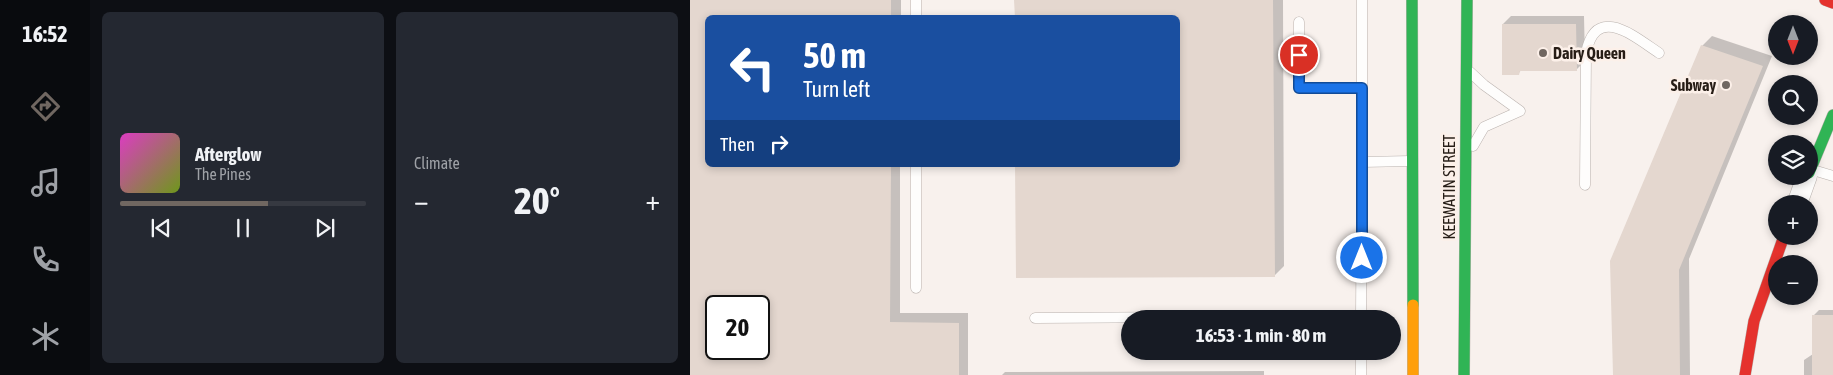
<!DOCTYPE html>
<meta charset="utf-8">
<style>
:root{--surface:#171b24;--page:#242831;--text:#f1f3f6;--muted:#9ea1a6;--line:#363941;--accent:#706761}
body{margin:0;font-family:"Asap Condensed",sans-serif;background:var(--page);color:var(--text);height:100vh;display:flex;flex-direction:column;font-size:19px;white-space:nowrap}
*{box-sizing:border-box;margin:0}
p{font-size:16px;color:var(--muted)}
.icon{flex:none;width:28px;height:28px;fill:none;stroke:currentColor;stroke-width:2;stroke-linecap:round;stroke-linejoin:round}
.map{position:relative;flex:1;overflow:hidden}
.details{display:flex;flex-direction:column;gap:12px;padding:12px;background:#0d0f14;width:600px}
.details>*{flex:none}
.guide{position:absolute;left:15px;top:15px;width:475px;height:152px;border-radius:8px;box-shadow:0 2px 8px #0003;background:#1a4fa0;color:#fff;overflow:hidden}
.needle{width:32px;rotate:180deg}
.fabs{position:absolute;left:1078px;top:15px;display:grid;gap:10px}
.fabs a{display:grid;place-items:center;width:50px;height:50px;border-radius:50%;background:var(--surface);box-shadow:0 2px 8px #0003;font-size:25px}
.speed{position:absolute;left:15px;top:295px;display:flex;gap:10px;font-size:25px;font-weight:700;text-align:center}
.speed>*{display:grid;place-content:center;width:65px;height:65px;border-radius:50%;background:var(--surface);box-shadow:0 2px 8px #0003;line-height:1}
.speed .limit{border:2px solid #111;border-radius:8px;background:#fff;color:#111}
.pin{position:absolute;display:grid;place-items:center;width:42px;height:42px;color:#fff;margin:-21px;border:2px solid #fff;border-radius:50%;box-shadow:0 1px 5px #0007}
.me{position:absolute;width:55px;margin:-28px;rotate:0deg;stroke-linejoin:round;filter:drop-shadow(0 0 4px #0008)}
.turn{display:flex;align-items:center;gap:18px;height:105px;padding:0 15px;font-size:22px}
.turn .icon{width:65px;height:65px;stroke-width:2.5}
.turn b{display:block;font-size:35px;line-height:42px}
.then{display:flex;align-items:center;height:48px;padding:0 15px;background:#0003;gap:10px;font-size:19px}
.big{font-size:38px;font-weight:700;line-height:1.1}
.details .widget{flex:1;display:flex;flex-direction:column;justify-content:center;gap:8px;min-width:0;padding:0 18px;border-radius:8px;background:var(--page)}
.song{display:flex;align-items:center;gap:15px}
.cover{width:60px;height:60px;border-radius:8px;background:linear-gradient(135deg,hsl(310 70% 55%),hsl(80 70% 35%))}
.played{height:5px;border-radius:2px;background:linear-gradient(90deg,var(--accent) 60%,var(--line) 60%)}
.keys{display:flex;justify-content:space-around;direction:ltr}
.heat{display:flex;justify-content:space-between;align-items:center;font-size:28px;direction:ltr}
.details .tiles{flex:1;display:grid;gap:12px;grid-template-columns:repeat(2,1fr)}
.trip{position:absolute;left:431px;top:310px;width:280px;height:50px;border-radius:25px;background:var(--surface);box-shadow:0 2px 8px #0003;font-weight:700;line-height:50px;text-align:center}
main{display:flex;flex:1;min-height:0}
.menu{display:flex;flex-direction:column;width:90px;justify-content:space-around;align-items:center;background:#090b0e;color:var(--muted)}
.menu .icon{width:35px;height:35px}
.menu .active{color:var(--accent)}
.menu b{font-size:22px;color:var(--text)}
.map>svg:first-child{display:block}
.shadow{fill:#0003;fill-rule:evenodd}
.building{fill:#e4d7cf;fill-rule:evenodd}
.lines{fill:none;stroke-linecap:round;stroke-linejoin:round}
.lane-casing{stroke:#bab2ae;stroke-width:11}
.street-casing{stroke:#bab2ae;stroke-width:21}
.fast-casing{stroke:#bab2ae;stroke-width:12}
.slow-casing{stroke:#bab2ae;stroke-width:12}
.jam-casing{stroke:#bab2ae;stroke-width:12}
.lane{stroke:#fefdfc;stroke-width:10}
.street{stroke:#fefdfc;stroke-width:20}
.fast{stroke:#30b455;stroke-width:11}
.slow{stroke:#ff9f0a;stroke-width:11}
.jam{stroke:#e5322d;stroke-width:11}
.route-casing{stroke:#114b97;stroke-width:12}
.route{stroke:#1a73e8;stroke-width:9}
.poi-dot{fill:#706761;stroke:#fcf0e9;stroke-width:2}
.labels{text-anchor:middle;stroke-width:5;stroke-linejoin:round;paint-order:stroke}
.poi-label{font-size:16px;font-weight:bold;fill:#271d16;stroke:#fcf0e9;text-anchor:start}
.street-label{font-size:16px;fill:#271d16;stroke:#fcf0e9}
</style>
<main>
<nav class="menu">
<b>16:52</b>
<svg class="icon active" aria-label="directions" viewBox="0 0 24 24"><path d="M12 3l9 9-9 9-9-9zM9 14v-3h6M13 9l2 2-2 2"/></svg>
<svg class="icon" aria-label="music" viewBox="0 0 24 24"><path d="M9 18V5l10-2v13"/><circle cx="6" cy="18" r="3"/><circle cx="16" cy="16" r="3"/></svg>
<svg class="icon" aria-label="phone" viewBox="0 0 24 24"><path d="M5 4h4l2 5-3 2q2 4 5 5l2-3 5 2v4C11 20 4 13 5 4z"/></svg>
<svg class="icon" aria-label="climate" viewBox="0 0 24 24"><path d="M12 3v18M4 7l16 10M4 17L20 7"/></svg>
</nav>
<section class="details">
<div class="tiles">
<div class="widget">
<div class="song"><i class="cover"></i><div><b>Afterglow</b><p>The Pines</p></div></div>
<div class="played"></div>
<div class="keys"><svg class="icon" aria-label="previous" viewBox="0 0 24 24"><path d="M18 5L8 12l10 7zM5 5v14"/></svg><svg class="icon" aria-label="pause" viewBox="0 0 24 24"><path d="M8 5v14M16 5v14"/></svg><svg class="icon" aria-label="next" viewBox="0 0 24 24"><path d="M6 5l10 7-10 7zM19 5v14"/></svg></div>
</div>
<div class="widget"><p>Climate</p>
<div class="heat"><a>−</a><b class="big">20°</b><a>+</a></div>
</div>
</div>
</section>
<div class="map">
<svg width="1143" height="375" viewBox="0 0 1143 375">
<rect width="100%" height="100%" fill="#f8f1ed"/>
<g class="shadow">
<path d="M0,0H211V18H18V165H210V313H278V375H0ZM26,306H69V349H26Z"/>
<polygon points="326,0 593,0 594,266 584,276 326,165 488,165 488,18"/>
<polygon points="821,16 894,16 895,61 886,70 832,69 828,74 813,24"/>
<polygon points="1022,36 1082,56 999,259 1000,375 924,375 1012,46"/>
<polygon points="1129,310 1143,310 1143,375 1114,375 1114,360 1123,354 1123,316"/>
<polygon points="574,371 574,375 312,375 315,372"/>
</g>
<g class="building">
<path d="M0,0H201V18H18V165H201L200,322L269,323V375H0ZM26,306H69V349H26Z"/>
<polygon points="324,0 583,0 585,277 326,278 325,165 488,165 488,18 325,18"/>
<polygon points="812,24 886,24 887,71 830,71 829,75 812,75"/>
<polygon points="1011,45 1073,66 989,270 990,375 923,375 920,261"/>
<rect x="1122" y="315" width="21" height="60"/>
</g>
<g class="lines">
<g class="lane-casing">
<g id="lane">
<polyline points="226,0 226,18"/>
<polyline points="672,0 672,162 721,161"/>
<polyline points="609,22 609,88 672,88"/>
<polyline points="780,72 794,85 830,111 794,127 783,146"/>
<polyline points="226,165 226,288"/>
<polyline points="1123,170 1143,176"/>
<path d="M895,185L896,53C906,3 945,37 969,53"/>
<polyline points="345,318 671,316"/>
<polyline points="671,319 672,162"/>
<polyline points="671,375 671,351"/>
</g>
</g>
<g class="street-casing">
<polyline id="street" points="1107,204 1117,176"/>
</g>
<g class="fast-casing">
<g id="fast">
<polyline points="722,0 723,305"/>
<polyline points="1119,173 1143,115"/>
<polyline points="774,375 777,0"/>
</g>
</g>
<g class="slow-casing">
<polyline id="slow" points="723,305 723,375"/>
</g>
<g class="jam-casing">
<g id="jam">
<polyline points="1135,0 1143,3"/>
<polyline points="1055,375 1064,321 1094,236"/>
</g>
</g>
<use href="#lane" class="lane"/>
<use href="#street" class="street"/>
<use href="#fast" class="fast"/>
<use href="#slow" class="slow"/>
<use href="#jam" class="jam"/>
</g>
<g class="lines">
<g class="route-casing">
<polyline id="route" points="609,55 609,88 672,88 672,258"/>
</g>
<use href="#route" class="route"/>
</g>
<g class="poi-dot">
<circle cx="853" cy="53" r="5"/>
<circle cx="1036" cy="85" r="5"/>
</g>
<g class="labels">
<g class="poi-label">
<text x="863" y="59">Dairy Queen</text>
<text x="1026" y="91" text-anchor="end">Subway</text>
</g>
<g class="street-label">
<text transform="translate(759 187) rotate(-90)" y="6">KEEWATIN STREET</text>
</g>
</g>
</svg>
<div class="fabs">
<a><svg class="needle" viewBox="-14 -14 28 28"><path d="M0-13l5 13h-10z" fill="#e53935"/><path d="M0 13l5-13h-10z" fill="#9ea1a6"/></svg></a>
<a><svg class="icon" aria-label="search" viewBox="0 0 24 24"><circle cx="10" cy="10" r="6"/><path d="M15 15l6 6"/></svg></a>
<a><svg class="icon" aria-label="layers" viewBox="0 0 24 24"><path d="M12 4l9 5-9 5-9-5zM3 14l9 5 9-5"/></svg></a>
<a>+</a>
<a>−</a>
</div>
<div class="speed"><div class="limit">20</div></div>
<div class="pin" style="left:609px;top:55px;background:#d93025"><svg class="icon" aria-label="arrive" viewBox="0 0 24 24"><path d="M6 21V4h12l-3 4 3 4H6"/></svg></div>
<svg class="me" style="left:672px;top:258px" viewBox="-20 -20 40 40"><circle r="17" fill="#1a73e8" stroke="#fff" stroke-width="3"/><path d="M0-11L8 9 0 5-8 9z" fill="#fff"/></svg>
<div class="trip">16:53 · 1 min · 80 m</div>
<div class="guide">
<div class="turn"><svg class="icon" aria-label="left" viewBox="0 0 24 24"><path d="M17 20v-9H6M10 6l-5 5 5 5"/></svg><div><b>50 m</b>Turn left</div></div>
<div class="then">Then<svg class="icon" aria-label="right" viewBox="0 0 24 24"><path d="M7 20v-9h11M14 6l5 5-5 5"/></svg></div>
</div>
</div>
</main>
